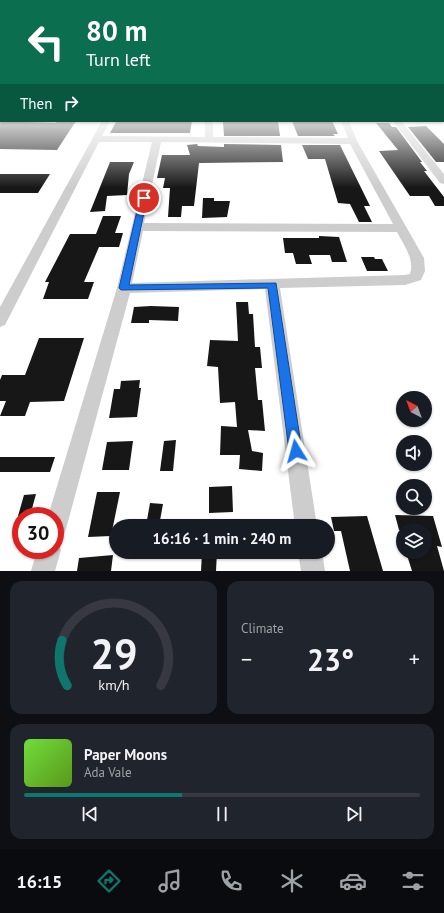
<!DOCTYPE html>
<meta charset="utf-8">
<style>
:root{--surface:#171b24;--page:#20242c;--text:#f1f3f6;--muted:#9ea1a6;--line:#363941;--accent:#0f766e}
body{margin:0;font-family:"PT Sans",sans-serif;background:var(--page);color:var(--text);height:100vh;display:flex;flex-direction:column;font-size:15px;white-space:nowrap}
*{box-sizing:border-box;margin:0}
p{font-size:13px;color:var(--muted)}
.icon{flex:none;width:22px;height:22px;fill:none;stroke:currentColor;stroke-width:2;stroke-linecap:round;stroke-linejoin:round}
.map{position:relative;height:571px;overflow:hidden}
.sheet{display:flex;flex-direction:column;gap:10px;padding:10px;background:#0d0f14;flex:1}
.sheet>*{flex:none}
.guide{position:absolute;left:0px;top:0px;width:444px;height:122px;box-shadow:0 1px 3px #0004;background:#0b6e4f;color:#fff;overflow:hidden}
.needle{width:26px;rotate:319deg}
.buttons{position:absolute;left:396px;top:391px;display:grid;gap:8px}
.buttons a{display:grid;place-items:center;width:36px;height:36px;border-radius:50%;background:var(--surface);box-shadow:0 1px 3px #0004;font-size:20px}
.speed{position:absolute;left:12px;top:507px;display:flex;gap:8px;font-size:20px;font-weight:700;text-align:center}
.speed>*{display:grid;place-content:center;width:52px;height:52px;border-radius:50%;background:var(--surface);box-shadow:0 1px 3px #0004;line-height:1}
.speed .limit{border:6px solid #d22;background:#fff;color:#111}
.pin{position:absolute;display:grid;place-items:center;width:34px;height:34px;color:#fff;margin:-17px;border:2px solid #fff;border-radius:50%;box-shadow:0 1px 4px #0007}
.me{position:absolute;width:44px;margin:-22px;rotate:352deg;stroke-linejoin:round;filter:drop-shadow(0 0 3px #0008)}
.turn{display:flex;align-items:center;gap:14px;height:84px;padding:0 20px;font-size:18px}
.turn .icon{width:52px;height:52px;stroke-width:2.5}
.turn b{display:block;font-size:28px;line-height:34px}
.then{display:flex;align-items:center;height:38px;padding:0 20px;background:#0003;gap:8px;font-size:15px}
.big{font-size:30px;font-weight:700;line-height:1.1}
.sheet .tile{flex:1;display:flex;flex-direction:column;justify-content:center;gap:6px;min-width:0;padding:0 14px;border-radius:12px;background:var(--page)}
.sheet .dial{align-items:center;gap:0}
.dial svg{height:104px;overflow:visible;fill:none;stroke:var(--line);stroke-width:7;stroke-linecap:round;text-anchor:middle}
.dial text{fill:var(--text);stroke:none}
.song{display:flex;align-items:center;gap:12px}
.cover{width:48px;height:48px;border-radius:6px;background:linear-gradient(135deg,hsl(100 70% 55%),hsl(90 70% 35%))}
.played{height:4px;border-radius:2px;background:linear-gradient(90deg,var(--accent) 40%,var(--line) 40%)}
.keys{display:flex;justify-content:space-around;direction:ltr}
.heat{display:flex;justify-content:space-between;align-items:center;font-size:22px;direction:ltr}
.sheet .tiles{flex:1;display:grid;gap:10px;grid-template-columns:1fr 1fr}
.tile:last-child{grid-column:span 2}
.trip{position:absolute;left:109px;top:519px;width:226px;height:40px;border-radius:20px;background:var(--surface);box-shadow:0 1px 3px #0004;font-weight:700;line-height:40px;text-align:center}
.dock{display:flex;height:64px;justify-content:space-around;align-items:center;background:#090b0e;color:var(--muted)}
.dock .icon{width:28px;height:28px}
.dock .on{color:var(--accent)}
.dock b{font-size:18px;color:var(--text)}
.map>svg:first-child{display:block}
.building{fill:#171717}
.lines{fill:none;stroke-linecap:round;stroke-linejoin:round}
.minor{fill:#cdcdcd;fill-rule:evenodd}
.route{fill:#1a73e8;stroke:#114b97}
</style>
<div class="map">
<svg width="444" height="571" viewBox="0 0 444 571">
<rect width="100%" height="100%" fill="#fff"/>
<g class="building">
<polygon points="0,121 56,123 57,121 76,121 57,150 0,149"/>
<polygon points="192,121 190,133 110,133 116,122"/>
<polygon points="226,121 278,121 280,136 224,136 223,122"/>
<polygon points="292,121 332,121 338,134 333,134 335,136 298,136"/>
<polygon points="376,123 389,123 392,127 396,127 422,162 420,162 427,171 424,171 444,197 444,206 435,206 429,196 410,196 379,151 398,150"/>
<polygon points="426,126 444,144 444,162 436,162 408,127"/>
<polygon points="197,144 198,146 224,147 224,144 281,145 283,162 199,163 194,206 182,206 181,217 168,217 170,188 163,188 165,178 157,178 162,155 190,155 187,145"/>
<polygon points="302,145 340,145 370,206 364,206 372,222 359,222 350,204 338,203 325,159 308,159"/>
<polygon points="110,162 134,162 129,174 127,195 107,196 105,211 90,212"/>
<polygon points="0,174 50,174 38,193 0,193"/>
<polygon points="203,198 214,198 214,201 230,201 227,217 202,218"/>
<polygon points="103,216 121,216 115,233 123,233 119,247 99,247 84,282 94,282 88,299 43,299 49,282 45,282 70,234 96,234"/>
<polygon points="319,236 339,237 347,262 332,262 330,255 309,255 312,264 296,264 293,253 285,253 283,238 319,238"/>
<polygon points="361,257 374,257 375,259 382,259 388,271 367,271"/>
<polygon points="236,302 248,302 249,314 253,314 255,347 260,347 262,368 255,368 258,400 262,400 265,431 248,430 252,451 263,453 262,471 239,469 240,455 220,455 221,426 237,427 235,402 220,403 218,367 207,366 210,340 238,341"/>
<polygon points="151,306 179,307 178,321 149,320 149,323 131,323 134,307"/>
<polygon points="39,338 84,338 64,401 30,402 25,416 0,416 6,401 0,401 0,380 2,375 25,375"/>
<polygon points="140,380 139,388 141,388 137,417 109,418 114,389 120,389 121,381"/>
<polygon points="176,440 173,471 160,471 164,441"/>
<polygon points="133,441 129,470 102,470 107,442"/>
<polygon points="0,457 55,457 50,472 0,472"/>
<polygon points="232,486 233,512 209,513 209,487"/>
<polygon points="97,492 120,492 111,536 88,537"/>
<polygon points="36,494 30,516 18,516 24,495"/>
<polygon points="150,503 163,504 159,526 146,526"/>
<polygon points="395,515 433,516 442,547 437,546 444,571 412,571 406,552 425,552 425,530 399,530"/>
<polygon points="367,516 383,571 350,571 341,531 334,531 331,517"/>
<polygon points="202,552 217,552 216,571 201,571"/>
<polygon points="113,555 111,571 77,571 79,558"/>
</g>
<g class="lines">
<g class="minor">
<path d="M102,121H110L102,136L205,137V121H213V137L348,138L341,121H349L357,141L424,258L425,271L421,280L405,285L280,288L317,526H295L265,289L130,293L66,529L63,537L55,540V516H48L117,288L152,142H99L5,325L0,327V307ZM161,142L350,144L393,224L144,223ZM143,231L397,232C403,244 415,259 410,274L405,275L132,283Z"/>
<polygon points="393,121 401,121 444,174 444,184 440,183"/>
<polygon points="55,541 57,542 61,550 55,571 31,571 37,550 55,550"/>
<polygon points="298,552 322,552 325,571 301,571"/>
</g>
</g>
<linearGradient id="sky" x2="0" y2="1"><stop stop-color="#9bc6eb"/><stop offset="0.57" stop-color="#fff"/><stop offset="1" stop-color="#fff" stop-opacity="0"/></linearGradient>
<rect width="444" height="188" fill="url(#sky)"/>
<polygon class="route" points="144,196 147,198 129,285 276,283 302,451 300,455 296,457 291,455 289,451 268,288 121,290 119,288 140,198"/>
</svg>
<div class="buttons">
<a><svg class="needle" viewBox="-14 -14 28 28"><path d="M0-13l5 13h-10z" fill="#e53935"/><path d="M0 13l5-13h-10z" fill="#9ea1a6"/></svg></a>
<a><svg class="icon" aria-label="sound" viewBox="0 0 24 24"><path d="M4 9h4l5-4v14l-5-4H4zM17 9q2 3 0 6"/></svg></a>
<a><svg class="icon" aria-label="search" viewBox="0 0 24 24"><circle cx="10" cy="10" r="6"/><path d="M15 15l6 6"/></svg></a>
<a><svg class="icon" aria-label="layers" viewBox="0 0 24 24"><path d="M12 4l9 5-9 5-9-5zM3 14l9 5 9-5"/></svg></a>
</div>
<div class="speed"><div class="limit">30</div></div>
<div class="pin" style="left:144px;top:198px;background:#d93025"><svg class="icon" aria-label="arrive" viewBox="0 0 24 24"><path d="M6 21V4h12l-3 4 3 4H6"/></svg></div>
<svg class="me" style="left:296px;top:451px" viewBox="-20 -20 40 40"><path d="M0-17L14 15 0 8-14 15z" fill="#1a73e8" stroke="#fff" stroke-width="4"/></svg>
<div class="trip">16:16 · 1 min · 240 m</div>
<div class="guide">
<div class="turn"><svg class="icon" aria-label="left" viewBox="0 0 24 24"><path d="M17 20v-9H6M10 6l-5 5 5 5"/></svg><div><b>80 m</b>Turn left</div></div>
<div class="then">Then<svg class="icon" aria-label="right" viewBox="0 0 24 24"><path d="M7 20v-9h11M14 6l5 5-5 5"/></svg></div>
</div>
</div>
<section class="sheet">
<div class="tiles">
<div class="tile dial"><svg viewBox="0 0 100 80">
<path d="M14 69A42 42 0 1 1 86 69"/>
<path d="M14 69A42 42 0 0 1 10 34" stroke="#0f766e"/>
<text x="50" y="56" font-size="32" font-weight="700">29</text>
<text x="50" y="72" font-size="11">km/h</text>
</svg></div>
<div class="tile"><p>Climate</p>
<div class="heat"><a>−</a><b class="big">23°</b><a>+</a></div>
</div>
<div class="tile">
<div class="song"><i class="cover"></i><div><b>Paper Moons</b><p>Ada Vale</p></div></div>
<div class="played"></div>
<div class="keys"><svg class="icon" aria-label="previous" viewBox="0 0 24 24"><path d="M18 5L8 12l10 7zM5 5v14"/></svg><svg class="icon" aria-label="pause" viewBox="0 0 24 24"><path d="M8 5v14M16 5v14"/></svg><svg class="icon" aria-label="next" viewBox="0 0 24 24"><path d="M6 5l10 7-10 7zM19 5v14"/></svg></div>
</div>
</div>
</section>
<nav class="dock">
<b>16:15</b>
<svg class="icon on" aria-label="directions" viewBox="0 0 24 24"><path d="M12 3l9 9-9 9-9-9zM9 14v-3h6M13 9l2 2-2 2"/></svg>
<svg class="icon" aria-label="music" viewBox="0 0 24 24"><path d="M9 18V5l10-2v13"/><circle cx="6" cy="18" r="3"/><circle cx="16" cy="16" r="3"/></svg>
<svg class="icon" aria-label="phone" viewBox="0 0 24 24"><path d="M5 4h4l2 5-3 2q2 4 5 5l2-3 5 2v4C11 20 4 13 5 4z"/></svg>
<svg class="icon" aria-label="climate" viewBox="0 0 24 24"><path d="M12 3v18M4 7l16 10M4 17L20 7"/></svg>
<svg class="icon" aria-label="car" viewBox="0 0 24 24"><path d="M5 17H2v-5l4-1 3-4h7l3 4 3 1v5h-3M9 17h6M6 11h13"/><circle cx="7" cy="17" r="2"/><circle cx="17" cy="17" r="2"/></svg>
<svg class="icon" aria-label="filters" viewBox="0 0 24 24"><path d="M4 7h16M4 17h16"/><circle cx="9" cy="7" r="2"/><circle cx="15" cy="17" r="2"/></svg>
</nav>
